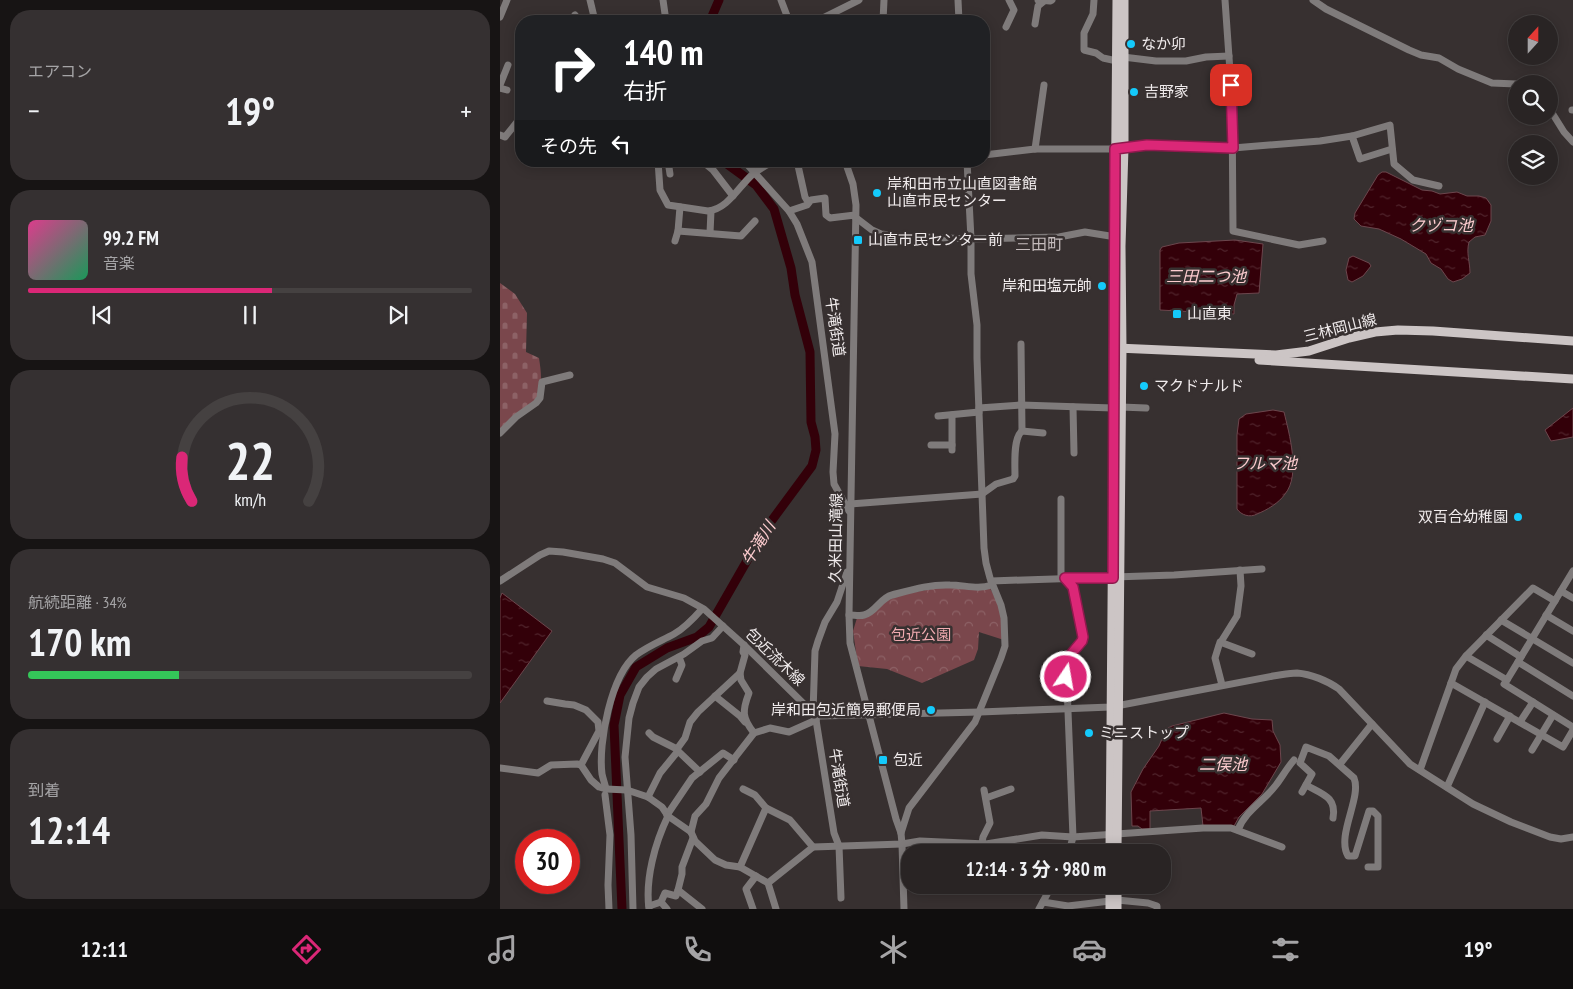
<!DOCTYPE html>
<html lang="ja">
<meta charset="utf-8">
<style>
:root{--surface:#292424;--page:#353031;--text:#f1f3f6;--muted:#a5a4a6;--line:#454141;--accent:#db2777}
body{margin:0;font-family:"PT Sans Narrow","Noto Sans JP",sans-serif;background:var(--page);color:var(--text);height:100vh;display:flex;flex-direction:column;font-size:19px;white-space:nowrap}
*{box-sizing:border-box;margin:0}
p{font-size:16px;color:var(--muted)}
.icon{flex:none;width:28px;height:28px;fill:none;stroke:currentColor;stroke-width:2;stroke-linecap:round;stroke-linejoin:round}
.map{position:relative;flex:1;overflow:hidden}
.details{display:flex;flex-direction:column;gap:10px;padding:10px;background:#171414;width:500px}
.details>*{flex:none}
.banner{position:absolute;left:15px;top:15px;width:475px;height:152px;border-radius:20px;box-shadow:0 2px 12px #0003,0 0 0 1px var(--line);background:#202124;color:#fff;overflow:hidden}
.needle{width:32px;rotate:21deg}
.fabs{position:absolute;left:1008px;top:15px;display:grid;gap:10px}
.fabs a{display:grid;place-items:center;width:50px;height:50px;border-radius:50%;background:var(--surface);box-shadow:0 2px 12px #0003,0 0 0 1px var(--line);font-size:25px}
.speed{position:absolute;left:15px;top:829px;display:flex;gap:10px;font-size:25px;font-weight:700;text-align:center}
.speed>*{display:grid;place-content:center;width:65px;height:65px;border-radius:50%;background:var(--surface);box-shadow:0 2px 12px #0003,0 0 0 1px var(--line);line-height:1}
.speed .limit{border:8px solid #d22;background:#fff;color:#111}
.pin{position:absolute;display:grid;place-items:center;width:42px;height:42px;color:#fff;margin:-21px;border-radius:10px;box-shadow:0 2px 8px #0006}
.me{position:absolute;width:55px;margin:-28px;rotate:12deg;stroke-linejoin:round;filter:drop-shadow(0 0 4px #0008)}
.turn{display:flex;align-items:center;gap:18px;height:105px;padding:0 25px;font-size:22px}
.turn .icon{width:65px;height:65px;stroke-width:2.5}
.turn b{display:block;font-size:35px;line-height:42px}
.then{display:flex;align-items:center;height:48px;padding:0 25px;background:#0003;gap:10px;font-size:19px}
.big{font-size:38px;font-weight:700;line-height:1.1}
.details .card{flex:1;display:flex;flex-direction:column;justify-content:center;gap:8px;min-width:0;padding:0 18px;border-radius:20px;background:var(--page)}
.details .dial{align-items:center;gap:0}
.dial svg{height:130px;overflow:visible;fill:none;stroke:var(--line);stroke-width:7;stroke-linecap:round;text-anchor:middle}
.dial text{fill:var(--text);stroke:none}
.song{display:flex;align-items:center;gap:15px}
.cover{width:60px;height:60px;border-radius:8px;background:linear-gradient(135deg,hsl(330 70% 55%),hsl(150 70% 35%))}
.played{height:5px;border-radius:2px;background:linear-gradient(90deg,var(--accent) 55%,var(--line) 55%)}
.keys{display:flex;justify-content:space-around;direction:ltr}
.heat{display:flex;justify-content:space-between;align-items:center;font-size:28px;direction:ltr}
.charge{height:8px;border-radius:4px;background:linear-gradient(90deg,#34c759 34%,var(--line) 0)}
.trip{position:absolute;left:401px;top:844px;width:270px;height:50px;border-radius:20px;background:var(--surface);box-shadow:0 2px 12px #0003,0 0 0 1px var(--line);font-weight:700;line-height:50px;text-align:center}
.dock{display:flex;height:80px;justify-content:space-around;align-items:center;background:#100e0e;color:var(--muted)}
.dock .icon{width:35px;height:35px}
.dock .on{color:var(--accent)}
.dock b{font-size:22px;color:var(--text)}
main{display:flex;flex:1;min-height:0}
.map>svg:first-child{display:block}
.cemetery{fill:url(#cemetery-stones)}
.park{fill:url(#park-crowns)}
.water{fill:url(#water-ripples);stroke:#6c464d}
.lines{fill:none;stroke-linecap:round;stroke-linejoin:round}
.river{stroke:#330009;stroke-width:9}
.minor{stroke:#7f7b7b;stroke-width:7}
.major{stroke:#ccc5c5;stroke-width:9}
.route-casing{stroke:#8e194d;stroke-width:12}
.route{stroke:#db2777;stroke-width:9}
.poi-dot{fill:#14cafb;stroke:#373030;stroke-width:2}
.labels{text-anchor:middle;stroke-width:5;stroke-linejoin:round;paint-order:stroke}
.poi-label{font-size:15px;fill:#f0ebec;stroke:#373030;text-anchor:start}
.street-label{font-size:15px;fill:#f0ebec;stroke:#373030}
.park-label{font-size:15px;fill:#f2acb2;stroke:#373030}
.water-label{font-size:16px;font-style:italic;fill:#fdcccf;stroke:#373030}
.neighbourhood-label{font-size:16px;fill:#c4bbbc;stroke:#373030}
</style>
<main>
<section class="details">
<div class="card"><p>エアコン</p>
<div class="heat"><a>−</a><b class="big">19°</b><a>+</a></div>
</div>
<div class="card">
<div class="song"><i class="cover"></i><div><b>99.2 FM</b><p>音楽</p></div></div>
<div class="played"></div>
<div class="keys"><svg class="icon" aria-label="previous" viewBox="0 0 24 24"><path d="M18 5L8 12l10 7zM5 5v14"/></svg><svg class="icon" aria-label="pause" viewBox="0 0 24 24"><path d="M8 5v14M16 5v14"/></svg><svg class="icon" aria-label="next" viewBox="0 0 24 24"><path d="M6 5l10 7-10 7zM19 5v14"/></svg></div>
</div>
<div class="card dial"><svg viewBox="0 0 100 80">
<path d="M14 69A42 42 0 1 1 86 69"/>
<path d="M14 69A42 42 0 0 1 8 42" stroke="#db2777"/>
<text x="50" y="56" font-size="32" font-weight="700">22</text>
<text x="50" y="72" font-size="11">km/h</text>
</svg></div>
<div class="card"><p>航続距離 · 34%</p><b class="big">170 km</b><div class="charge"></div></div>
<div class="card"><p>到着</p><b class="big">12:14</b></div>
</section>
<div class="map">
<svg width="1073" height="909" viewBox="0 0 1073 909">
<defs>
<pattern id="cemetery-stones" width="16" height="16" patternUnits="userSpaceOnUse" patternTransform="scale(1.25)"><rect width="16" height="16" fill="#7a474c"/><path d="M2 7V4a2 2 0 0 1 4 0v3zM10 15v-3a2 2 0 0 1 4 0v3z" fill="#8d6266"/></pattern>
<pattern id="park-crowns" width="20" height="18" patternUnits="userSpaceOnUse" patternTransform="scale(1.25)"><rect width="20" height="18" fill="#7a474c"/><path d="M2 6a3 3 0 1 1 6 0M12 15a3 3 0 1 1 6 0" fill="none" stroke="#8d6266"/></pattern>
<pattern id="water-ripples" width="26" height="14" patternUnits="userSpaceOnUse" patternTransform="scale(1.25)"><rect width="26" height="14" fill="#330009"/><path d="M2 4q2-2 4 0t4 0M15 11q2-2 4 0t4 0" fill="none" stroke="#51252d"/></pattern>
</defs>
<rect width="100%" height="100%" fill="#373030"/>
<path class="cemetery" d="M0,283L15,294L27,313L26,352L39,358C41,371 43,386 37,398C31,408 10,421 0,429Z"/>
<polygon class="park" points="443,587 490,588 500,607 504,640 479,632 478,649 474,660 422,683 387,669 358,666 353,631 357,618 382,602 403,594"/>
<g class="water">
<path d="M882,172H886L922,190L932,191L940,194L957,192L967,196H979L986,198L991,205V221L985,235L975,237L969,242C966,253 970,262 970,273L962,279L953,282L948,279L941,269L931,263L926,254L901,239L879,229L861,226L854,219L855,213L878,175Z"/>
<polygon points="735,240 763,244 759,293 737,294 734,305 734,314 660,310 660,250 662,247 679,243"/>
<polygon points="853,256 869,263 871,266 863,276 852,282 848,280 846,270 849,258"/>
<polygon points="1073,408 1073,437 1051,441 1045,430"/>
<path d="M773,410L784,412C789,433 801,475 785,494C779,503 767,510 757,514C750,518 741,515 737,509V435L739,419L746,414Z"/>
<polygon points="2,593 52,631 0,703 0,598"/>
<polygon points="724,713 752,719 772,720 773,731 780,745 781,762 762,794 739,817 734,826 703,826 701,808 650,811 650,829 642,829 638,826 632,826 631,792 643,769 659,746 666,729 672,726"/>
</g>
<g class="lines">
<g class="river">
<polyline points="210,21 219,0"/>
<polyline points="122,909 114,725 120,695 136,667 167,648 197,637 209,627 264,531 312,466 316,450 315,437 311,422 310,352 295,295 291,268 274,209 256,185 223,161"/>
</g>
<g class="minor">
<polyline points="90,0 95,21"/>
<polyline points="163,0 166,21"/>
<polyline points="281,0 289,21"/>
<polyline points="458,0 459,21"/>
<polyline points="538,0 550,1 552,0"/>
<polyline points="594,0 593,14 584,33 584,50 596,53 603,58 617,61"/>
<polyline points="725,0 732,100 733,231 799,245 823,241"/>
<polyline points="813,0 826,9 909,50 921,55 939,58 958,69 992,83 1016,84"/>
<polyline points="75,15 79,21"/>
<polyline points="0,17 7,0"/>
<polyline points="317,21 359,0"/>
<polyline points="383,21 384,0"/>
<polyline points="535,24 538,6 544,1"/>
<polyline points="506,27 514,10 509,0"/>
<polyline points="623,57 656,61 686,61 706,57 729,56"/>
<polyline points="0,85 8,65"/>
<polyline points="0,88 7,90"/>
<polyline points="1049,108 1064,132 1073,142"/>
<polyline points="1072,110 1073,110"/>
<polyline points="0,135 5,137 21,117"/>
<polyline points="852,136 860,159 892,149"/>
<polyline points="535,149 544,85"/>
<polyline points="484,155 535,149 615,149 647,145 733,148 820,141 852,136 890,125 894,164 913,180 939,186"/>
<path d="M158,161L160,190L168,205L208,211C228,209 239,186 253,174C259,169 267,165 274,161"/>
<polyline points="168,161 170,174"/>
<polyline points="202,161 213,170 233,196"/>
<polyline points="244,161 289,211 297,224 312,262 335,434 333,472 334,484 349,511"/>
<polyline points="297,161 305,197 308,202"/>
<polyline points="345,161 353,184 356,205 349,615 350,643 396,819 401,833 402,844 404,909"/>
<polyline points="352,161 357,161"/>
<polyline points="289,211 307,205 311,200 325,198 326,215 330,218 355,215"/>
<polyline points="355,217 372,230 381,234 399,236 471,239 559,237 585,232 616,237"/>
<polyline points="178,231 241,236 255,221"/>
<polyline points="210,233 211,211"/>
<polyline points="175,241 178,231 180,207"/>
<polyline points="521,344 522,431"/>
<polyline points="573,407 574,453"/>
<polyline points="621,407 646,408"/>
<polyline points="479,408 521,405 613,408"/>
<polyline points="452,415 452,450"/>
<polyline points="438,416 479,412"/>
<polyline points="0,433 16,417 36,403 40,398 42,382 70,375"/>
<polyline points="431,445 452,445"/>
<polyline points="561,499 561,578"/>
<path d="M350,504L482,494L496,484L513,479L515,476C515,464 513,438 522,431L543,433"/>
<polyline points="565,578 573,587 583,637 582,641 566,661 573,837 569,852"/>
<path d="M0,581L40,555L49,551L63,552L103,559L115,563L147,587L184,598L204,609L244,645L308,708L316,715L320,716L480,712L611,707L773,676C781,675 789,673 797,673C811,674 828,681 839,689L910,764L973,804L1011,822L1050,837L1061,839L1073,837"/>
<polyline points="491,581 674,575 762,569"/>
<polyline points="1061,591 1073,598"/>
<path d="M349,615C354,615 360,616 364,615C376,612 380,598 392,595C411,590 431,584 450,585C465,585 477,590 492,585"/>
<polyline points="1046,615 1073,631"/>
<polyline points="1001,620 1073,663"/>
<polyline points="986,635 1021,657"/>
<polyline points="720,642 752,654"/>
<polyline points="966,656 1007,680 1004,684 1073,727"/>
<polyline points="1018,662 1073,696"/>
<path d="M240,673L241,680L249,693C242,711 242,718 254,733"/>
<polyline points="176,679 182,665 179,657"/>
<polyline points="1007,680 1073,571"/>
<polyline points="951,683 1063,747 1073,730"/>
<polyline points="722,685 715,658 719,645 737,616 741,586 740,570"/>
<polyline points="215,696 240,716 245,722"/>
<polyline points="47,701 65,704 74,705 86,710 98,722 99,731 81,765"/>
<polyline points="313,713 315,651 318,641 325,622 337,602 347,572"/>
<polyline points="316,715 316,720 334,833 339,846 341,898"/>
<polyline points="1020,722 1033,702"/>
<polyline points="149,733 153,737 177,749"/>
<polyline points="997,739 1010,716"/>
<polyline points="1032,750 1053,715"/>
<polyline points="178,751 200,772"/>
<polyline points="840,764 872,724"/>
<polyline points="0,768 38,773 51,765 77,764 81,765 91,780 99,787 106,789 127,790 148,797 162,807 168,816 191,832 195,841 215,860 226,865 240,867 268,883 276,909"/>
<polyline points="920,770 956,669 966,656 1033,588 1055,601"/>
<path d="M806,785C822,794 837,797 833,818"/>
<polyline points="947,787 985,702"/>
<path d="M106,789C105,784 103,779 102,774C98,743 111,675 136,655C148,646 161,641 174,634C185,628 194,618 202,609"/>
<polyline points="243,789 255,795 266,808 290,820 313,847"/>
<path d="M802,792L812,774L800,763L806,747L829,756L854,778C862,798 836,835 848,856H855L869,811H873L878,816V867H868"/>
<polyline points="105,795 110,835 108,885 109,909"/>
<polyline points="148,797 160,773 178,751 177,749 185,738 190,722 198,712 240,673 245,655 243,652 244,645"/>
<polyline points="486,798 511,789"/>
<polyline points="167,815 192,778 223,753 234,760"/>
<path d="M738,830C745,811 764,801 776,785C782,777 787,768 794,760"/>
<polyline points="191,832 195,816 206,804 219,778 254,733 270,728 289,732 316,720"/>
<polyline points="401,833 409,808 475,722 501,658 505,646 504,618 501,605 490,578 486,563 484,548 477,358 477,325 471,274 471,239 467,161"/>
<polyline points="193,838 182,867 182,874 178,890 202,909"/>
<polyline points="482,843 483,837 490,823 484,790"/>
<polyline points="240,867 266,808"/>
<polyline points="268,883 313,847 402,844 420,841 486,844 542,835 573,837 703,828 731,828 782,847"/>
<polyline points="617,900 648,903 657,906 657,909"/>
<polyline points="161,902 167,909"/>
<polyline points="543,902 568,906 610,901"/>
<polyline points="149,906 161,902 165,893 176,896 178,890"/>
<polyline points="133,909 131,835 125,757 129,718 133,703 139,687 147,677 156,669 184,654 202,641 212,638 223,626"/>
<path d="M149,909C145,879 155,843 168,816"/>
<polyline points="253,909 246,889 256,876"/>
<polyline points="539,909 552,885"/>
</g>
<g class="major">
<polyline points="617,348 776,355 809,351 849,338 875,332 898,330 933,331 1073,341"/>
<polyline points="759,360 1073,379"/>
<polyline points="610,852 617,0"/>
<polyline points="617,852 622,348 621,246 624,147 624,0"/>
<polyline points="610,909 610,885"/>
<polyline points="617,909 617,885"/>
</g>
</g>
<g class="lines">
<g class="route-casing">
<polyline id="route" points="566,677 567,659 582,641 583,637 573,587 565,578 613,578 615,149 647,145 733,148 731,85"/>
</g>
<use href="#route" class="route"/>
</g>
<g class="poi-dot">
<circle cx="631" cy="44" r="5"/>
<circle cx="634" cy="92" r="5"/>
<circle cx="377" cy="193" r="5"/>
<rect x="353" y="235" width="10" height="10" rx="2.5"/>
<circle cx="602" cy="286" r="5"/>
<rect x="672" y="309" width="10" height="10" rx="2.5"/>
<circle cx="644" cy="386" r="5"/>
<circle cx="1018" cy="517" r="5"/>
<circle cx="431" cy="710" r="5"/>
<circle cx="589" cy="733" r="5"/>
<rect x="378" y="755" width="10" height="10" rx="2.5"/>
</g>
<g class="labels">
<g class="poi-label">
<text x="641" y="49">なか卯</text>
<text x="644" y="97">吉野家</text>
<text x="387" y="189">岸和田市立山直図書館<tspan x="387" dy="17">山直市民センター</tspan></text>
<text x="368" y="245">山直市民センター前</text>
<text x="592" y="291" text-anchor="end">岸和田塩元帥</text>
<text x="687" y="319">山直東</text>
<text x="654" y="391">マクドナルド</text>
<text x="1008" y="522" text-anchor="end">双百合幼稚園</text>
<text x="421" y="715" text-anchor="end">岸和田包近簡易郵便局</text>
<text x="599" y="738">ミニストップ</text>
<text x="393" y="765">包近</text>
</g>
<g class="street-label">
<text transform="translate(335 327) rotate(82)" y="5">牛滝街道</text>
<text transform="translate(840 328) rotate(-14)" y="5">三林岡山線</text>
<text transform="translate(336 538) rotate(-89)" y="5">久米田山滝線</text>
<text transform="translate(275 657) rotate(44)" y="5">包近流木線</text>
<text transform="translate(339 778) rotate(81)" y="5">牛滝街道</text>
</g>
<g class="park-label">
<text x="421" y="640">包近公園</text>
</g>
<g class="water-label">
<text x="941" y="231">クヅコ池</text>
<text x="706" y="282">三田二つ池</text>
<text x="765" y="469">フルマ池</text>
<text transform="translate(258 543) rotate(-58)" y="6">牛滝川</text>
<text x="723" y="770">二俣池</text>
</g>
<g class="neighbourhood-label">
<text x="539" y="250">三田町</text>
</g>
</g>
</svg>
<div class="fabs">
<a><svg class="needle" viewBox="-14 -14 28 28"><path d="M0-13l5 13h-10z" fill="#e53935"/><path d="M0 13l5-13h-10z" fill="#a5a4a6"/></svg></a>
<a><svg class="icon" aria-label="search" viewBox="0 0 24 24"><circle cx="10" cy="10" r="6"/><path d="M15 15l6 6"/></svg></a>
<a><svg class="icon" aria-label="layers" viewBox="0 0 24 24"><path d="M12 4l9 5-9 5-9-5zM3 14l9 5 9-5"/></svg></a>
</div>
<div class="speed"><div class="limit">30</div></div>
<div class="pin" style="left:731px;top:85px;background:#d93025"><svg class="icon" aria-label="arrive" viewBox="0 0 24 24"><path d="M6 21V4h12l-3 4 3 4H6"/></svg></div>
<svg class="me" style="left:566px;top:677px" viewBox="-20 -20 40 40"><circle r="17" fill="#db2777" stroke="#fff" stroke-width="3"/><path d="M0-11L8 9 0 5-8 9z" fill="#fff"/></svg>
<div class="trip">12:14 · 3 分 · 980 m</div>
<div class="banner">
<div class="turn"><svg class="icon" aria-label="right" viewBox="0 0 24 24"><path d="M7 20v-9h11M14 6l5 5-5 5"/></svg><div><b>140 m</b>右折</div></div>
<div class="then">その先<svg class="icon" aria-label="left" viewBox="0 0 24 24"><path d="M17 20v-9H6M10 6l-5 5 5 5"/></svg></div>
</div>
</div>
</main>
<nav class="dock">
<b>12:11</b>
<svg class="icon on" aria-label="directions" viewBox="0 0 24 24"><path d="M12 3l9 9-9 9-9-9zM9 14v-3h6M13 9l2 2-2 2"/></svg>
<svg class="icon" aria-label="music" viewBox="0 0 24 24"><path d="M9 18V5l10-2v13"/><circle cx="6" cy="18" r="3"/><circle cx="16" cy="16" r="3"/></svg>
<svg class="icon" aria-label="phone" viewBox="0 0 24 24"><path d="M5 4h4l2 5-3 2q2 4 5 5l2-3 5 2v4C11 20 4 13 5 4z"/></svg>
<svg class="icon" aria-label="climate" viewBox="0 0 24 24"><path d="M12 3v18M4 7l16 10M4 17L20 7"/></svg>
<svg class="icon" aria-label="car" viewBox="0 0 24 24"><path d="M5 17H2v-5l4-1 3-4h7l3 4 3 1v5h-3M9 17h6M6 11h13"/><circle cx="7" cy="17" r="2"/><circle cx="17" cy="17" r="2"/></svg>
<svg class="icon" aria-label="filters" viewBox="0 0 24 24"><path d="M4 7h16M4 17h16"/><circle cx="9" cy="7" r="2"/><circle cx="15" cy="17" r="2"/></svg>
<b>19°</b>
</nav>
